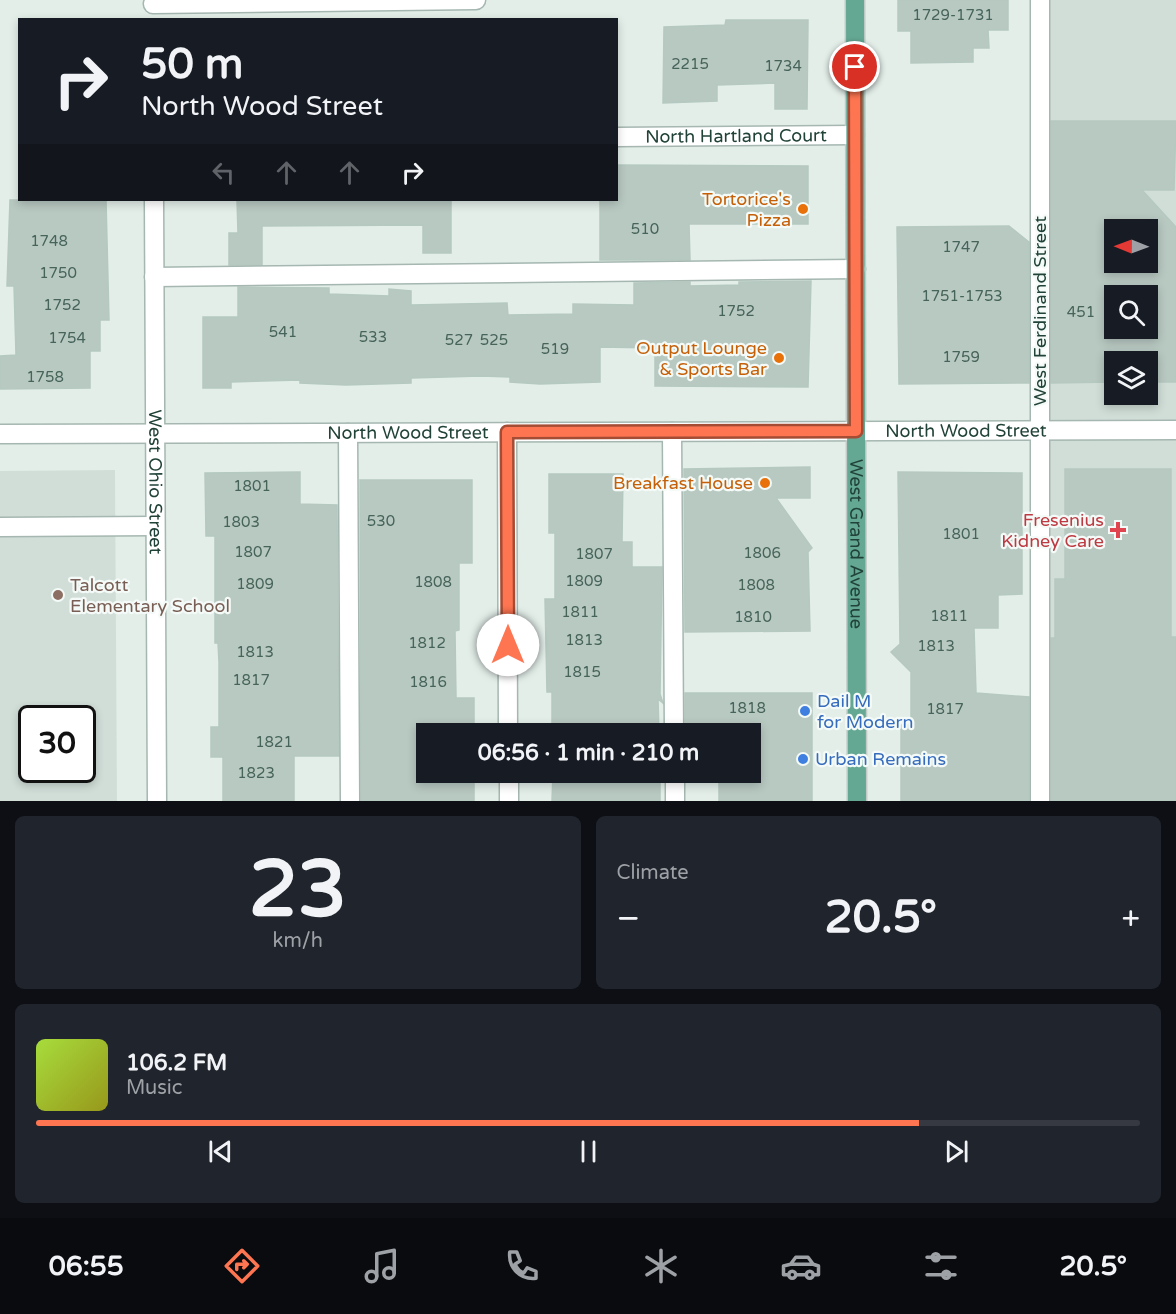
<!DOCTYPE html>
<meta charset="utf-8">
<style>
:root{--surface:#171b24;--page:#20242c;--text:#f1f3f6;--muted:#9ea1a6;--line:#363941;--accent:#fe7551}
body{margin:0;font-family:"Varela Round",sans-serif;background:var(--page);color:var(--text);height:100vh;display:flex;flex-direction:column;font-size:22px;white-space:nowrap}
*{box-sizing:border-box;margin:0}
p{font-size:20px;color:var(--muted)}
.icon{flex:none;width:33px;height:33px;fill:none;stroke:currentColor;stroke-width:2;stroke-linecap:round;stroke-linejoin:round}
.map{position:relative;height:801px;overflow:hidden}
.details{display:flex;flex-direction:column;gap:15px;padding:15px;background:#0d0f14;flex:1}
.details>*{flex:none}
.hud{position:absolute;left:18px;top:18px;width:600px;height:183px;border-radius:0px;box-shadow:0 3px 9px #0003;background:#171b24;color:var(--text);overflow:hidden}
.needle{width:39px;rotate:271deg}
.fabs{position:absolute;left:1104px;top:219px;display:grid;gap:12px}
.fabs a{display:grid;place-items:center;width:54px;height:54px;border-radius:0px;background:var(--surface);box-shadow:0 3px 9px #0003;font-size:30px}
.speed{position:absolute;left:18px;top:705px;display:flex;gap:12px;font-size:30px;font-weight:700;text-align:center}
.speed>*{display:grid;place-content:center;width:78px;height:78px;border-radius:50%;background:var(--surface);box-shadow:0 3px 9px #0003;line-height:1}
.speed .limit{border:3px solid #111;border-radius:9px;background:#fff;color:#111}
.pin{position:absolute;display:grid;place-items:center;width:51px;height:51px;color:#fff;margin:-26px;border:3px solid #fff;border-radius:50%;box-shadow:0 2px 6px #0007}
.me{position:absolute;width:66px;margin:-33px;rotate:0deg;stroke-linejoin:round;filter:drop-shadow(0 0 4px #0008)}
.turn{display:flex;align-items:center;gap:21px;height:126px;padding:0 24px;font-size:27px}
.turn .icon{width:78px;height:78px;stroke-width:2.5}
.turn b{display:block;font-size:42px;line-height:51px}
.lanes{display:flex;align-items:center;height:57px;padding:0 24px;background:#0003;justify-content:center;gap:30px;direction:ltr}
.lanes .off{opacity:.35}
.big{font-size:45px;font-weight:700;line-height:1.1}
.details .widget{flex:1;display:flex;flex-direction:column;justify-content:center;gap:9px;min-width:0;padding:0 21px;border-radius:9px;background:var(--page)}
.details .dial{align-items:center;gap:0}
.dial b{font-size:78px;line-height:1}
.song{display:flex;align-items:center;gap:18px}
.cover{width:72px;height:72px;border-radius:9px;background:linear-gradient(135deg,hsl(80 70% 55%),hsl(60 70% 35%))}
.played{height:6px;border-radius:3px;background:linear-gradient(90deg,var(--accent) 80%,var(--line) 80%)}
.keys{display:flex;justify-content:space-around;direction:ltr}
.heat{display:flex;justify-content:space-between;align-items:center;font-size:33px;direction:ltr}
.details .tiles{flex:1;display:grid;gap:15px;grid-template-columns:1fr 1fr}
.widget:last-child{grid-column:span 2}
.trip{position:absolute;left:416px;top:723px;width:345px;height:60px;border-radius:0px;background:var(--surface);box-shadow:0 3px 9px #0003;font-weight:700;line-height:60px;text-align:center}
.tabs{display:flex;height:96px;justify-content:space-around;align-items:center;background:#090b0e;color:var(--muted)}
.tabs .icon{width:42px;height:42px}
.tabs .active{color:var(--accent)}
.tabs b{font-size:27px;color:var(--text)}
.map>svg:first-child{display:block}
.built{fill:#d1ded8;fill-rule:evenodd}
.building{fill:#b8c9c2;stroke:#b5c9c0;stroke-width:1.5;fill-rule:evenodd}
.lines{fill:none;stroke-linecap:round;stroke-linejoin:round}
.minor-casing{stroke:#a5b7b0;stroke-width:21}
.major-casing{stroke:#c1cac7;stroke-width:21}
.minor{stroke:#fff;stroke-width:18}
.major{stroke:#64a894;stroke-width:18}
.route-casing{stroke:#a54c35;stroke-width:15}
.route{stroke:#fe7551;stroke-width:10}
.food-dot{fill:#e8710a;stroke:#f4faf7;stroke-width:2}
.health-dot{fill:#e0444e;stroke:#f4faf7;stroke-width:2}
.education-dot{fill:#8d6e63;stroke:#f4faf7;stroke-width:2}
.shop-dot{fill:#3f7fe0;stroke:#f4faf7;stroke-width:2}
.labels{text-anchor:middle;stroke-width:4.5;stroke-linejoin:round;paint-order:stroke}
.number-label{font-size:15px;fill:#47645a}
.street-label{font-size:18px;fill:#214238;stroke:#f4faf7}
.food-label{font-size:18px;fill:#c56008;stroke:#f4faf7;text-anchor:end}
.health-label{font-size:18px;fill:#be3a42;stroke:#f4faf7;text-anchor:end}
.education-label{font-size:18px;fill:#785e54;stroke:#f4faf7;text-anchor:start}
.shop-label{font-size:18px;fill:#366cbe;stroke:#f4faf7;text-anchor:start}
</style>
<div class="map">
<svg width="1176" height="801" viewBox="0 0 1176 801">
<rect width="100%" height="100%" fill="#e3eee9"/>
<g class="built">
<path d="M1045,0H1176V801H1045ZM1114,230H1148V262H1114ZM1114,296H1148V328H1114ZM1114,362H1148V394H1114Z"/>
<path d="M115,470L117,801H0V471ZM32,718H82V770H32Z"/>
</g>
<g class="building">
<polygon points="898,0 1008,0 1008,30 988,30 989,48 973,48 973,62 911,63 911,31 898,31"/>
<polygon points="726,20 808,20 807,109 775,109 775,83 717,85 717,101 663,103 664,27 725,25"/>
<path d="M1051,121H1176L1174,190H1142L1176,227V382H1148V362H1114V382L1051,383ZM1114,230H1148V262H1114ZM1114,296H1148V328H1114Z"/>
<polygon points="616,165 808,166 808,224 689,224 690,260 600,260 600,200 616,200"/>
<polygon points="10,200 106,200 109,320 100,320 100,351 90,351 90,388 0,389 0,356 16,355 14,286 7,286"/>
<polygon points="237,200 451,200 451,253 423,253 423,225 262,226 262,265 229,265 229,233 238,233"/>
<polygon points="1009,226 1029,242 1029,383 899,384 897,227"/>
<polygon points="811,281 808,387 655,386 655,348 600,347 600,382 540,384 510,382 510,377 481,376 411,378 411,383 346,385 300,383 300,380 231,382 231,388 203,388 203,317 238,317 238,287 329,288 329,294 389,296 389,289 411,291 411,305 507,303 508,315 573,314 573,304 634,305 634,283 690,282 690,286 739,285 739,282"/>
<polygon points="810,467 810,498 776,498 812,548 808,552 810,631 685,632 684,469"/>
<polygon points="1065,469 1171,469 1171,637 1176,637 1176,801 1051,801 1051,638 1055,638 1055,579 1065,579"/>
<polygon points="300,472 300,504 337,505 339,756 294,756 294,801 223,801 223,757 211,757 211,727 219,727 219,662 218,643 215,643 215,536 206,536 205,473"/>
<polygon points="898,472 1022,473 1022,594 998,595 998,628 974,628 976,693 1029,697 1029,801 901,801 901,725 911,725 911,672 891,652 900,644"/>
<polygon points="549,474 623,474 622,542 632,542 632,567 662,567 660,694 663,703 658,699 659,734 552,734 552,692 547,692 545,599 555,599 555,533 549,533"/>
<polygon points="360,480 472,480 472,563 459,563 459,630 455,631 456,698 474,698 474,734 426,734 426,772 474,772 474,801 361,801"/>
<polygon points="685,693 812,693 812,801 719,801 719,772 750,772 750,734 696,734 685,724"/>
<polygon points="553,772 660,772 660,801 552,801"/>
</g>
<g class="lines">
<g class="minor-casing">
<g id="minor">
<polyline points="1040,0 1040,801"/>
<polyline points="153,4 476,0"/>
<path id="s1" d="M616,137L855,135"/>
<path id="s2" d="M154,200L157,801"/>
<polyline points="154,277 856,269"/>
<polyline points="507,432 508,734"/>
<polyline points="672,432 674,734"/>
<polyline points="348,433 350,801"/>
<path id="s3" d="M0,434L1176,430"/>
<polyline points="0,527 155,526"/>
<polyline points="509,772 509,801"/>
<polyline points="675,772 675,801"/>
</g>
</g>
<g class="major-casing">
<g id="major">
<path id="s4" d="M855,0L857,801"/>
</g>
</g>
<use href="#minor" class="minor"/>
<use href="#major" class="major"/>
</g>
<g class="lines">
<g class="route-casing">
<polyline id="route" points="508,645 507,432 856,431 855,67"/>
</g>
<use href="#route" class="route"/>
</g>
<g class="food-dot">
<circle cx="803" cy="209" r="6"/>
<circle cx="779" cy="358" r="6"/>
<circle cx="765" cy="483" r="6"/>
</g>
<path class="health-dot" d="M1115 521h6v6h6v6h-6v6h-6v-6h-6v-6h6z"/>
<circle class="education-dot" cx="58" cy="595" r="6"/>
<g class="shop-dot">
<circle cx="805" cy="711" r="6"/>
<circle cx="803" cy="759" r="6"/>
</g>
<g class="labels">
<g class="number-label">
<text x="953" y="20">1729-1731</text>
<text x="690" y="69">2215</text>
<text x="783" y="71">1734</text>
<text x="645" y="234">510</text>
<text x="49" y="246">1748</text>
<text x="961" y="252">1747</text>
<text x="58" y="278">1750</text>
<text x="962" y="301">1751-1753</text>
<text x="62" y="310">1752</text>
<text x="736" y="316">1752</text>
<text x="1081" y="317">451</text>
<text x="283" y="337">541</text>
<text x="373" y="342">533</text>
<text x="67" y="343">1754</text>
<text x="459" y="345">527</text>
<text x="494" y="345">525</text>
<text x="555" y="354">519</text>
<text x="961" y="362">1759</text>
<text x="45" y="382">1758</text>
<text x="252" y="491">1801</text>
<text x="381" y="526">530</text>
<text x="241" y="527">1803</text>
<text x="961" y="539">1801</text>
<text x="253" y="557">1807</text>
<text x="762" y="558">1806</text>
<text x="594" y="559">1807</text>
<text x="584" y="586">1809</text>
<text x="433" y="587">1808</text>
<text x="255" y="589">1809</text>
<text x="756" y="590">1808</text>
<text x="580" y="617">1811</text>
<text x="949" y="621">1811</text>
<text x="753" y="622">1810</text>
<text x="584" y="645">1813</text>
<text x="427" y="648">1812</text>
<text x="936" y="651">1813</text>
<text x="255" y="657">1813</text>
<text x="582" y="677">1815</text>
<text x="251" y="685">1817</text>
<text x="428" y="687">1816</text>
<text x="747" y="713">1818</text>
<text x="945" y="714">1817</text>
<text x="274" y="747">1821</text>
<text x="256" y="778">1823</text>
</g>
<g class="street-label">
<text dy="6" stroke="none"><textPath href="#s1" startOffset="120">North Hartland Court</textPath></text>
<text transform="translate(1040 311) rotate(-90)" y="6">West Ferdinand Street</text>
<text dy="6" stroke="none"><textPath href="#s3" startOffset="966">North Wood Street</textPath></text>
<text dy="6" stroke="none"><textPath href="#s3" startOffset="408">North Wood Street</textPath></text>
<text dy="6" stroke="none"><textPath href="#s2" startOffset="282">West Ohio Street</textPath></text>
<text dy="6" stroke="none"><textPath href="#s4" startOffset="544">West Grand Avenue</textPath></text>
</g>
<g class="food-label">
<text x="791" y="205">Tortorice's<tspan x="791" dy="21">Pizza</tspan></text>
<text x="767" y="354">Output Lounge<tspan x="767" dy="21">&amp; Sports Bar</tspan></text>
<text x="753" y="489">Breakfast House</text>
</g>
<g class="health-label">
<text x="1104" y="526">Fresenius<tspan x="1104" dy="21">Kidney Care</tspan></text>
</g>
<g class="education-label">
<text x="70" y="591">Talcott<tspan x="70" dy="21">Elementary School</tspan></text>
</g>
<g class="shop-label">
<text x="817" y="707">Dail M<tspan x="817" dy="21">for Modern</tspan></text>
<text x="815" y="765">Urban Remains</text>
</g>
</g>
</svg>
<div class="fabs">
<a><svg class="needle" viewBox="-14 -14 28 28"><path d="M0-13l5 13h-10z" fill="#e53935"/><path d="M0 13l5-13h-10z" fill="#9ea1a6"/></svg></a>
<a><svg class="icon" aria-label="search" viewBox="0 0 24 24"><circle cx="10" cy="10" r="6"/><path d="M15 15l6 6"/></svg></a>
<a><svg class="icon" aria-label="layers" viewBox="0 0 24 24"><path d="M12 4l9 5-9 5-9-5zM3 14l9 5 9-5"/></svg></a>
</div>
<div class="speed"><div class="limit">30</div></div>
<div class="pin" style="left:855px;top:67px;background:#d93025"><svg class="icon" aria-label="arrive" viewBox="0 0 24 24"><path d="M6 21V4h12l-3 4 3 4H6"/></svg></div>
<svg class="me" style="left:508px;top:645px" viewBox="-20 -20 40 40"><circle r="19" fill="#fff"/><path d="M0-13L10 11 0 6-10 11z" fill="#fe7551"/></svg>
<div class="trip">06:56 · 1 min · 210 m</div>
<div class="hud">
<div class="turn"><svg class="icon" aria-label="right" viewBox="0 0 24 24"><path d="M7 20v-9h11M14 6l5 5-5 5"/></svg><div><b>50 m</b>North Wood Street</div></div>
<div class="lanes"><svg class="icon off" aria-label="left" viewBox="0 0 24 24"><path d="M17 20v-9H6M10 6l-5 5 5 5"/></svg><svg class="icon off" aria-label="ahead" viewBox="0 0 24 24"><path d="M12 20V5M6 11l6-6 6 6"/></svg><svg class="icon off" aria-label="ahead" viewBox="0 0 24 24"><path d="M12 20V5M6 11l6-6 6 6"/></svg><svg class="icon" aria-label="right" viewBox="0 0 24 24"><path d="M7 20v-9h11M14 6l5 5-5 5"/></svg></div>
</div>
</div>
<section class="details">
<div class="tiles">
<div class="widget dial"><b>23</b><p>km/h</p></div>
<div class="widget"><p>Climate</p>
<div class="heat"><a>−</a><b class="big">20.5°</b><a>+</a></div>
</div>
<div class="widget">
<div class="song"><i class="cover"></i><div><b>106.2 FM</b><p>Music</p></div></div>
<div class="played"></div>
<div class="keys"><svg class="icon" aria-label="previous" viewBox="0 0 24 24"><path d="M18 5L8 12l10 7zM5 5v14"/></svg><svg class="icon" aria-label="pause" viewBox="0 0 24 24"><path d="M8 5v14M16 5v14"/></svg><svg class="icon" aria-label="next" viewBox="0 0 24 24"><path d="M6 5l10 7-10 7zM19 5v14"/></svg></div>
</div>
</div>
</section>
<nav class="tabs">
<b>06:55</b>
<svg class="icon active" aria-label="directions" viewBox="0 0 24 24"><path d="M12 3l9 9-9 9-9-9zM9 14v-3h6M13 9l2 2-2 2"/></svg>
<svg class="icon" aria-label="music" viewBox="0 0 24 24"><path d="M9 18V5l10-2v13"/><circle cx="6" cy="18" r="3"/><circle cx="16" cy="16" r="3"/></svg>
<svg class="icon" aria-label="phone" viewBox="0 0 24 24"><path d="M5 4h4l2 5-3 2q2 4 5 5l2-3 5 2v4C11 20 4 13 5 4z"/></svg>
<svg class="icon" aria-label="climate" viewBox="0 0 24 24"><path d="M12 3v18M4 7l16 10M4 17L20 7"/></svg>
<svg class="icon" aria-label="car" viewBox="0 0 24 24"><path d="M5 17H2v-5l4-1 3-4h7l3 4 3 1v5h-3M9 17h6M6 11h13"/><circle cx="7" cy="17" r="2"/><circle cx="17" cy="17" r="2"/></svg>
<svg class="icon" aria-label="filters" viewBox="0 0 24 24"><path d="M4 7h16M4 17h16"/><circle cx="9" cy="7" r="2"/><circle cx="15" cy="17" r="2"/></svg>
<b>20.5°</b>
</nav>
